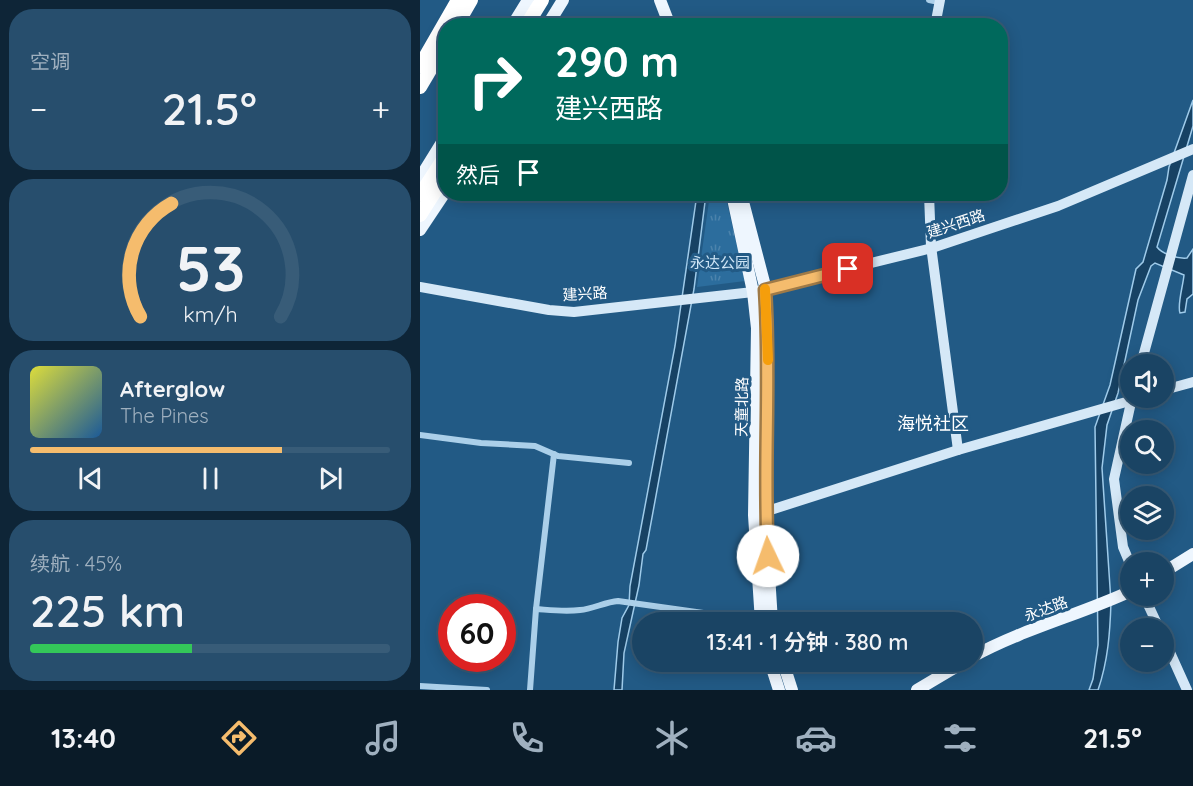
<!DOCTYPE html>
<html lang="zh">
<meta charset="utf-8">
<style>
:root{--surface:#1a4464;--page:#274e6d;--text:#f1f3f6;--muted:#9fb0bf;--line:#385c78;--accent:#f5bc6d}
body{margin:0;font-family:Quicksand,"Noto Sans SC",sans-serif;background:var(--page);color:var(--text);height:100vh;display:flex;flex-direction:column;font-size:22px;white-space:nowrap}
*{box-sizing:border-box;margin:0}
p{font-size:20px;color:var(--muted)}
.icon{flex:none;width:33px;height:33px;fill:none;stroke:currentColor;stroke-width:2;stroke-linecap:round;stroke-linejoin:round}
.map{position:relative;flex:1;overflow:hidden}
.details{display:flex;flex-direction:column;gap:9px;padding:9px;background:#0e2537;width:420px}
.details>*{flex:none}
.hud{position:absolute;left:18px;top:18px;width:570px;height:183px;border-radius:24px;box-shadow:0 3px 15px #0003,0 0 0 2px var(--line);background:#00695c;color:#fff;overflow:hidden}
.tools{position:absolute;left:700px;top:354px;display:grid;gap:12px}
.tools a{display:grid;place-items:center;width:54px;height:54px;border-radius:50%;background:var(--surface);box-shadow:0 3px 15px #0003,0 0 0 2px var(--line);font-size:30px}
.speed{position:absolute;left:18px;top:594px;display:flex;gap:12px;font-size:30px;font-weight:700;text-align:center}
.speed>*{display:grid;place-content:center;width:78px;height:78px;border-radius:50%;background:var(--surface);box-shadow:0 3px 15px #0003,0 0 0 2px var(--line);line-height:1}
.speed .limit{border:9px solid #d22;background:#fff;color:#111}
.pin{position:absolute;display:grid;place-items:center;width:51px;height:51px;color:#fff;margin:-26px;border-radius:12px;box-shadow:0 3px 9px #0006}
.me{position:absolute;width:66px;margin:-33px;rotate:357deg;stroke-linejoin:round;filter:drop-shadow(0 0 4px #0008)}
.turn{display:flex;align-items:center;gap:21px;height:126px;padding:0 18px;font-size:27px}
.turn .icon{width:78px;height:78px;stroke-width:2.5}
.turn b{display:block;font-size:42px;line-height:51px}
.then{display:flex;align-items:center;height:57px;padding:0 18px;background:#0003;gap:12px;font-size:22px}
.big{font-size:45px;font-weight:600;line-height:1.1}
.details .card{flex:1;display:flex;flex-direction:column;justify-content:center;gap:9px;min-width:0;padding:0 21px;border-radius:24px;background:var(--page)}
.details .dial{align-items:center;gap:0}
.dial svg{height:156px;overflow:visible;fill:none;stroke:var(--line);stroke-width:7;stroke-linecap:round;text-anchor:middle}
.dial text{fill:var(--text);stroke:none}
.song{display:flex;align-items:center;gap:18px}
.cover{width:72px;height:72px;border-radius:9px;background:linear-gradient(135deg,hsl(60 70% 55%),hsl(210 70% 35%))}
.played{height:6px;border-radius:3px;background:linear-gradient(90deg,var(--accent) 70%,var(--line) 70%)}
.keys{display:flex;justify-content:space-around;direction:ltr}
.heat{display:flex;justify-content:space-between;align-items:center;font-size:33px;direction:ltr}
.charge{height:9px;border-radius:4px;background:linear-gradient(90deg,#34c759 45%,var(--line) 0)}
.trip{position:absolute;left:212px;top:612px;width:351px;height:60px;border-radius:30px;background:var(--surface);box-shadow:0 3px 15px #0003,0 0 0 2px var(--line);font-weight:600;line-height:60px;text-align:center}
.tabs{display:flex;height:96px;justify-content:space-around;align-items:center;background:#0a1b28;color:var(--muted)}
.tabs .icon{width:42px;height:42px}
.tabs .active{color:var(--accent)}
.tabs b{font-size:27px;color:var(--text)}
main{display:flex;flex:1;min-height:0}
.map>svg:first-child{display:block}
.park{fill:url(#park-tufts)}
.water{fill:#174264;stroke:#9fcbea;stroke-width:1.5}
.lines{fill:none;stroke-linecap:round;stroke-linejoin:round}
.street{stroke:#abcfe9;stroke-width:6}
.secondary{stroke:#d5e8f7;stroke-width:10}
.primary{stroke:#eef6fe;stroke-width:12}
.highway{stroke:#fff;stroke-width:14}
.route-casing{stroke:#9f7a47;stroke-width:15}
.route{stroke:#f5bc6d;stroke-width:10}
.slow{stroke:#f59e0b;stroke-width:10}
.labels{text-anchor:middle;stroke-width:6;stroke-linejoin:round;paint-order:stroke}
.street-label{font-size:15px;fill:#fff;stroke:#225a85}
.park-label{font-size:15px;fill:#cfe6f7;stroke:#225a85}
.quarter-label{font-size:18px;fill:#fff;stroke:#225a85}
</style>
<main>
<section class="details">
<div class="card"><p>空调</p>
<div class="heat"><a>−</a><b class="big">21.5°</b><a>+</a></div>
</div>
<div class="card dial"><svg viewBox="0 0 100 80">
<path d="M14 69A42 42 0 1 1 86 69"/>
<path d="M14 69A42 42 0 0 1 30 11" stroke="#f5bc6d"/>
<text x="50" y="56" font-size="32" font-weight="700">53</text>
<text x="50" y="72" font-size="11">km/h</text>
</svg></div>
<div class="card">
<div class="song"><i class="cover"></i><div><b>Afterglow</b><p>The Pines</p></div></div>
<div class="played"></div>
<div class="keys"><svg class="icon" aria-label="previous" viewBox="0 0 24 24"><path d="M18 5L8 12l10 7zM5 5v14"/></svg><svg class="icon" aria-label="pause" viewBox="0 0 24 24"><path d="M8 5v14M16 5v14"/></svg><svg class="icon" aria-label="next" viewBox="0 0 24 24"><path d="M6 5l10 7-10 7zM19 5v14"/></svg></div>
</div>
<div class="card"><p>续航 · 45%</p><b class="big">225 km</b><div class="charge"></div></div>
</section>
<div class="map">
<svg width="773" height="690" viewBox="0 0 773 690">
<defs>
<pattern id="park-tufts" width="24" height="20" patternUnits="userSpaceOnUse" patternTransform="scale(1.5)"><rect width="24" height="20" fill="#2c6d9d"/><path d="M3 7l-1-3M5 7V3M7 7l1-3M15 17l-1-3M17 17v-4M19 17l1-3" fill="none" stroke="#4c83ac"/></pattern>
</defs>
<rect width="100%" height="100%" fill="#225a85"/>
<polygon class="park" points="290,194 305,194 325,281 277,287"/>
<g class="water">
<path d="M773,100V126L737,247C742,254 758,259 767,258L773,249V294L767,299L765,312L760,313C757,305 763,286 764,275L735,263L731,266L718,300L698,393L687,425L682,468L691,602C690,633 688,661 678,690H669L673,679L678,645L675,427L690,385L716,269L723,262L747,180L749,167Z"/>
<polygon points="277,194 286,194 274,289 226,550 223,554 219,585 204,653 202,690 194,690 198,642 202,618 209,605 210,586 255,346"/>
</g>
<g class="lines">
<g class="street">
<polyline points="509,0 519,2"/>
<polyline points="0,435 61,443 115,446 138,456 209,463"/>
<path d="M116,609C130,610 145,612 160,610C173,609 185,602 198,601L319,618L340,619"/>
<polyline points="0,686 67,690"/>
<polyline points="110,690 116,609 134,454"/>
</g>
<g class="secondary">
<polyline points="515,26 520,0"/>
<polyline points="509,194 511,246 538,450"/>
<polyline points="0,287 129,310 154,312 333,292 512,248 638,206 773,149"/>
<polyline points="721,364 773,175"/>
<polyline points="744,390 773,382"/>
<polyline points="338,514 538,450 720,398"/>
<polyline points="711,566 703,547 694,479 712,398"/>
<polyline points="724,596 739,628"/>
<polyline points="744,639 767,690"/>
</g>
<g class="primary">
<polyline points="240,0 250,26"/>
<polyline points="92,26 108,0"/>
<polyline points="127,26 143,0"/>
<polyline points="0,178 26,136"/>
<polyline points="312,194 333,292 337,328 334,515 341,622"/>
<polyline points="321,194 345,286 348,334 345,511 352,622"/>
<polyline points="0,230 26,191"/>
<polyline points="744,572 773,554"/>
<path d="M552,657C603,629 659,615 711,591"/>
<polyline points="350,662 359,690"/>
<polyline points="363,662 372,690"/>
<polyline points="497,690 544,662"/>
</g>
<g class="highway">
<polyline points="36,26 51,0"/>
<polyline points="106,26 122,0"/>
<polyline points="0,66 38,0"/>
<polyline points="0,87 26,43"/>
<polyline points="0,195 26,155"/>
<polyline points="0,215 26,174"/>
</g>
</g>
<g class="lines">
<g class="route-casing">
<path id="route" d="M348,556C343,467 351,378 345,290L428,269"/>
</g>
<use href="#route" class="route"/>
<polyline class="slow" points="345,289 348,360"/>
</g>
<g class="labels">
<g class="street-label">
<text transform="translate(536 224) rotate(-18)" y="5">建兴西路</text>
<text transform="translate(165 294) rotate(-3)" y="5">建兴路</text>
<text transform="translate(322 407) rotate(-89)" y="5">天童北路</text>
<text transform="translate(626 609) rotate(-20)" y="5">永达路</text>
</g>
<g class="park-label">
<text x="300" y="268">永达公园</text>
</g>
<g class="quarter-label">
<text x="513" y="430">海悦社区</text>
</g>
</g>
</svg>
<div class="tools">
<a><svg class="icon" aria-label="sound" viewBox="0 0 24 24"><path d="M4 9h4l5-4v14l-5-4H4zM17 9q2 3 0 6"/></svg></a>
<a><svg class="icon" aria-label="search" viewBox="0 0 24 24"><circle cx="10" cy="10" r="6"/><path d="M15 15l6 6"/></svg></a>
<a><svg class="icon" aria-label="layers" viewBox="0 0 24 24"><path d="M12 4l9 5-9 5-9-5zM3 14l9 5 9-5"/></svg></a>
<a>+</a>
<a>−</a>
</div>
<div class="speed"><div class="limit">60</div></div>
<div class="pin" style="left:428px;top:269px;background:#d93025"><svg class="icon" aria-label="arrive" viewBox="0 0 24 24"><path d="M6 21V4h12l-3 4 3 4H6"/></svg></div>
<svg class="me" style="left:348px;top:556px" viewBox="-20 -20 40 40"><circle r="19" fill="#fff"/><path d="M0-13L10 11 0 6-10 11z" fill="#f5bc6d"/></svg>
<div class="trip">13:41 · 1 分钟 · 380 m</div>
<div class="hud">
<div class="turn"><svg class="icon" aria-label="right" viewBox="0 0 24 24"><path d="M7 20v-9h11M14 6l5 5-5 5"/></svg><div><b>290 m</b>建兴西路</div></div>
<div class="then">然后<svg class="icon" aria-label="arrive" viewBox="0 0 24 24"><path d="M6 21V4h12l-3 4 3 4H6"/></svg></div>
</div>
</div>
</main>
<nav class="tabs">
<b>13:40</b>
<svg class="icon active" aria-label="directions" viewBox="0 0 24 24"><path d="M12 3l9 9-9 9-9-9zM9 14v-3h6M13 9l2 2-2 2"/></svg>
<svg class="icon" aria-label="music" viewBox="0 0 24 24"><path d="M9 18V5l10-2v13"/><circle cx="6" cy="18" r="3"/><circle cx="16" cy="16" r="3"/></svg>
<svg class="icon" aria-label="phone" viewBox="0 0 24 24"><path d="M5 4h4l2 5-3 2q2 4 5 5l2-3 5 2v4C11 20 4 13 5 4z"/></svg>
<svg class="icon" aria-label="climate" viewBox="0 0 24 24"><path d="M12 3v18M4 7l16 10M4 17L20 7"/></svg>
<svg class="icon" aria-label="car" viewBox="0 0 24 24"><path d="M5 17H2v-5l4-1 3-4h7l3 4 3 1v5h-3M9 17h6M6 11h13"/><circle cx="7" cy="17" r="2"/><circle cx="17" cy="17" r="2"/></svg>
<svg class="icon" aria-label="filters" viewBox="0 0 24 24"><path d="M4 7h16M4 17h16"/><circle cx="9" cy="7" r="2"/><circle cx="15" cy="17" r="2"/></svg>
<b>21.5°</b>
</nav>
